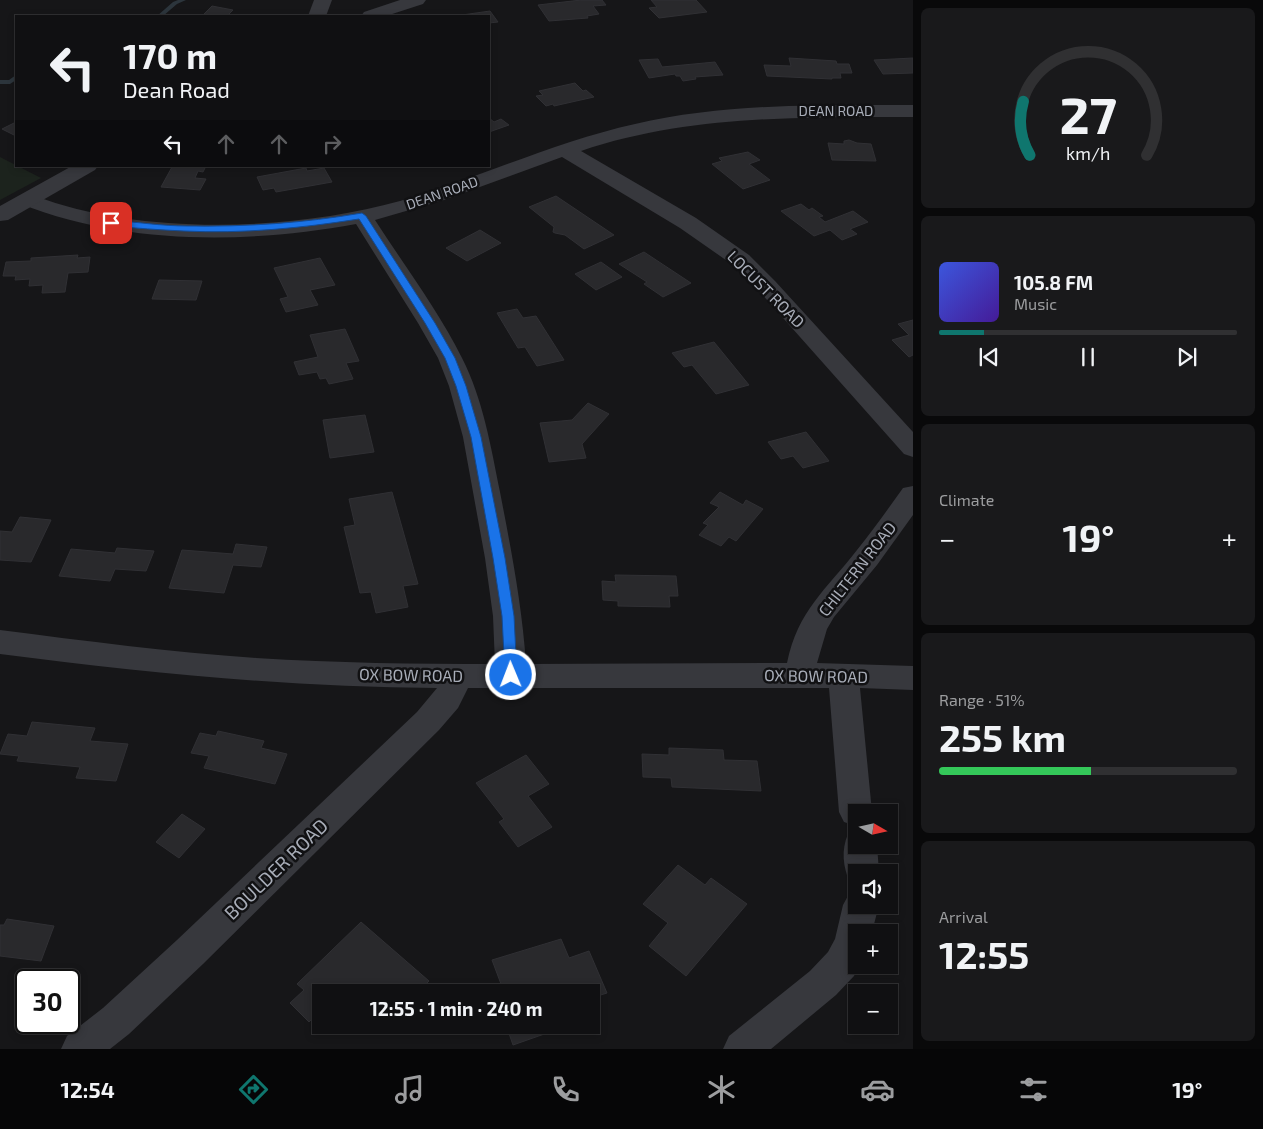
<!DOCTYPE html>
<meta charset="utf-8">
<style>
:root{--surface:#101012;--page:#19191b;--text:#f1f3f6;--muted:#9c9d9f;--line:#303032;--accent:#0f766e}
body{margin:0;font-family:"Exo 2",sans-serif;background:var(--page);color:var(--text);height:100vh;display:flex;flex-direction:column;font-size:19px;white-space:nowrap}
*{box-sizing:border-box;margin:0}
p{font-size:16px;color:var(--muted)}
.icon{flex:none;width:28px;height:28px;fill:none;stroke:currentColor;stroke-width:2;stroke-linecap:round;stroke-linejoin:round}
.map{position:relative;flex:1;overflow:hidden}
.details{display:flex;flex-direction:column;gap:8px;padding:8px;background:#09090a;width:350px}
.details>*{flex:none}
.top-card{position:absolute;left:15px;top:15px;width:475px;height:152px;border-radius:0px;box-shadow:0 2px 8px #0003,0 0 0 1px var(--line);background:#101012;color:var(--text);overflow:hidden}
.needle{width:32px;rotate:99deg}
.fabs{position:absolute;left:848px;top:804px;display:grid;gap:10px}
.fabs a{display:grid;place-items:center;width:50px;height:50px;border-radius:0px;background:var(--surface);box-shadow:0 2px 8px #0003,0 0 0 1px var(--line);font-size:25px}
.speed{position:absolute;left:15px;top:969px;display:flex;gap:10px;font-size:25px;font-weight:700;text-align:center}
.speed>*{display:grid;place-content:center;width:65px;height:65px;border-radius:50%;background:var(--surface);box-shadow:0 2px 8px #0003,0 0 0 1px var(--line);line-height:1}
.speed .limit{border:2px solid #111;border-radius:8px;background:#fff;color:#111}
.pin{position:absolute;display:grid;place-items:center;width:42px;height:42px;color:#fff;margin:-21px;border-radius:10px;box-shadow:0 2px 8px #0006}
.me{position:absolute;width:55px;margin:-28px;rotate:359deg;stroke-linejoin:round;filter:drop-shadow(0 0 4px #0008)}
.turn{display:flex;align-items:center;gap:18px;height:105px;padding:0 25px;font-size:22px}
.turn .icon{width:65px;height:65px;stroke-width:2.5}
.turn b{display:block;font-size:35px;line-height:42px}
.lanes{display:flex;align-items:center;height:48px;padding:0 25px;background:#0003;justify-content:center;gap:25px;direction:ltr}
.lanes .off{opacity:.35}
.big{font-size:38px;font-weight:700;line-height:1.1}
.details .tile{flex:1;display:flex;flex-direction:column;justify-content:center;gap:8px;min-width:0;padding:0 18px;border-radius:8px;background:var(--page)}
.details .dial{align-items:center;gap:0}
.dial svg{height:130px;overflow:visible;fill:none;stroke:var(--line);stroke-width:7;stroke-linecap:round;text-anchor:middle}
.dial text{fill:var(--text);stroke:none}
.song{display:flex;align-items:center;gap:15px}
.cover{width:60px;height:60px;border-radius:8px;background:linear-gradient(135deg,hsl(230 70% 55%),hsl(260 70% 35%))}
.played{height:5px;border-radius:2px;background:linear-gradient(90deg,var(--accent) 15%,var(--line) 15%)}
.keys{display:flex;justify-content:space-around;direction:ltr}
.heat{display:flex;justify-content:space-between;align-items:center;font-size:28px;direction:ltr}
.charge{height:8px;border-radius:4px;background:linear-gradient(90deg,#34c759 51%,var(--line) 0)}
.trip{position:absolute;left:312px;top:984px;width:288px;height:50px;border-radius:0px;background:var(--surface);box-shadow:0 2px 8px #0003,0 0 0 1px var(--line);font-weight:700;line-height:50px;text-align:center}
.tab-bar{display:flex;height:80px;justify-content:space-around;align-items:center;background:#060607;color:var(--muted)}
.tab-bar .icon{width:35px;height:35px}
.tab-bar .on{color:var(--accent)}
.tab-bar b{font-size:22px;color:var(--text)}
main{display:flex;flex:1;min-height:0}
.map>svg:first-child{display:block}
.green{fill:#1c231d}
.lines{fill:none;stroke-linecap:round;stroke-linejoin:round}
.stream{fill:#2c353c;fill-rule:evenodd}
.building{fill:#29292c;stroke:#303034}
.minor{fill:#37383d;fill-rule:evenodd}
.tertiary{fill:#37383d;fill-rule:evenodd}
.route{fill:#1a73e8;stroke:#114b97}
.labels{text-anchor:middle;stroke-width:5;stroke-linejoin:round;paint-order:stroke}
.far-street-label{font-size:14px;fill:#a8adb8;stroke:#111113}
.street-label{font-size:16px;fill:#a8adb8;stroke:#111113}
.near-street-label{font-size:19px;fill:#a8adb8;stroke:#111113}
</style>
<main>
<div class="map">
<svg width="913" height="1049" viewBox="0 0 913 1049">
<rect width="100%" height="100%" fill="#161618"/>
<polygon class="green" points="0,157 41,178 0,200"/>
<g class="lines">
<g class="stream">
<polygon points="178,0 186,0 177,4 163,16 157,16 173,2"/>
<polygon points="16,75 16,80 10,84 0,84 0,80 9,80"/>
</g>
</g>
<g class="building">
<polygon points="581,0 602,0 606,5 593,6 599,14 587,16 588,18 549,21 538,5"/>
<polygon points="651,0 696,0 707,12 659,18 649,8 657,7"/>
<polygon points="212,6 233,10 227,16 202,16"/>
<polygon points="490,11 498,22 489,23 489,16 455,16"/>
<polygon points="789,58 836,61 837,64 849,64 852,73 840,73 841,78 832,78 832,79 767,76 764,65 791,66"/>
<polygon points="913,58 913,73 883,74 874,60"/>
<polygon points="658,59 662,67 715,62 723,75 695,77 696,79 683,81 680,76 676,76 675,74 649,78 639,60"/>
<polygon points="575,83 583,91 586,90 594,97 554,106 553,104 546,106 536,96 543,95 539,91"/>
<polygon points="489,118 494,122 501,119 509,125 489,132"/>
<polygon points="16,122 16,136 2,129"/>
<polygon points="849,140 857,143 871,144 876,161 832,160 828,143 844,144 844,141"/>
<polygon points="748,152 760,160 749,164 770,180 743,189 712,164 722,161 719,158"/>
<polygon points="180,166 206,166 203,172 198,171 195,178 206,179 200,190 161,187 172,167"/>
<polygon points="306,168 307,171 324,168 332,182 276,192 274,188 263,190 257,177"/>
<polygon points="556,196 614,235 584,249 565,235 555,233 553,232 554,227 529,207"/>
<polygon points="801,204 809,210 812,208 823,216 819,217 825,222 853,211 868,222 850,229 857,234 842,240 830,230 814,236 781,211"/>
<polygon points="480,230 501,243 467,261 446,248"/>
<polygon points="644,252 691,283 663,297 644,284 647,282 619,264"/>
<polygon points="78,255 77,258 90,257 88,272 68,273 65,292 42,293 43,285 29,286 30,279 15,280 16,276 3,276 6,262 31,261 31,258"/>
<polygon points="320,258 335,285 310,290 318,305 286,312 280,299 288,297 274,268"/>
<polygon points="601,262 622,277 596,290 575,274"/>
<polygon points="159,280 202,281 196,300 152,299"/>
<polygon points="517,309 523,318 536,316 564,360 537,366 525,347 518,348 497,313"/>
<polygon points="913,320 913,355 909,357 892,340 909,335 898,324"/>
<polygon points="345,329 359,361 346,363 353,379 329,384 326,378 320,379 317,372 299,375 294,362 318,357 310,335"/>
<polygon points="714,342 749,385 716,394 692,365 684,367 672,353"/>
<polygon points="588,403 609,414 582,444 586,458 549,462 540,423 572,420"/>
<polygon points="365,415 374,452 330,458 323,420"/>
<polygon points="806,432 829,461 803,468 793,456 781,459 768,442"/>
<polygon points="392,492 418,584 403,586 408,607 376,613 371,592 360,593 344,527 355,525 349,499"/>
<polygon points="720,492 743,505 746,500 763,509 736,541 729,537 721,546 699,535 708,525 703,523 719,507 710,503"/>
<polygon points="20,517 51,520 31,562 0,560 0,531 12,532"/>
<polygon points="236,544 267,547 261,567 233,565 224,593 169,588 182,550 233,554"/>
<polygon points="117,548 154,551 146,571 115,569 110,581 59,576 71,549 115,553"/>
<polygon points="615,575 676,576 678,596 669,596 670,607 618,606 618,601 603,600 602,581 616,582"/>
<polygon points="32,722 95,728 90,741 128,744 116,781 76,778 80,767 17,761 19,756 0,754 8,734 27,736"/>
<polygon points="218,731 264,741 261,748 287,754 275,784 204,768 209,756 191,753 200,733 216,736"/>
<polygon points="669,748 723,750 724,760 757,761 761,791 672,787 671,778 643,777 642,754 669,755"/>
<polygon points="526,755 549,784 528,796 552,827 518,847 499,822 504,819 476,783"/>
<polygon points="182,814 205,829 179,858 156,842"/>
<polygon points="678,865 705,885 711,878 747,904 686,976 649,946 668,923 643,904"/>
<polygon points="7,919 54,926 41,961 0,956 0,925 4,925"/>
<polygon points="361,922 429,981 418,992 321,992 321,1010 309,1022 290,1003 304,990 297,984"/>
<polygon points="561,939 569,958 589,951 607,993 591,998 591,992 503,992 504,992 492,960"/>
<polygon points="506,1025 570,1025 513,1045"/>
</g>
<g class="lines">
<g class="minor">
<path d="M913,105V117C802,117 687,115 581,151L696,218L749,255L775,281L913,432V457L904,454L759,291L733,265L680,228L562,157L444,200L375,220C404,265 438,310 462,358C483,399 491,447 500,492C511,549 522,605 526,664L787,663C798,610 826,590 857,550C873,530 888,509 903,488L913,486V515L877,565L834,617L827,629L817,663L913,666V690L860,688L872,812H856V826L844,822L839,812L829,688H468L458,708L439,730L203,964L129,1034L110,1049H61L67,1036L103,1008L177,940L417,712L437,688C290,687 146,673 0,654V630C85,641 171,652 256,658C336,663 416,664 495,664L493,616L485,558L463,437L449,386L438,358L418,323L356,224C247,244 125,245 21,204L17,200L21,196L28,194L35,196C141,236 292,231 400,201C479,178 554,142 635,124C725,103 821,105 913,105Z"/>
<path d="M856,831V845H877L879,872H856V885L850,883C843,867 841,850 848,834Z"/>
<polygon points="856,891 856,905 879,905 872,932 856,932 856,965 859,965 854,976 836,995 771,1049 723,1049 729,1036 810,971 828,952 835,939 843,905 849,894"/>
</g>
<g class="tertiary">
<polygon points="314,0 332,0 326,16 308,16"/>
<polygon points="400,0 426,0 423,4 386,16 361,16 364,12"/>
<polygon points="72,166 98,166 95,170 8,220 0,221 0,206"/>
</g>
</g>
<path class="route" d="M362,213L366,216L435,323L455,358L466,386L481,437L505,558L514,616L517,675L515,679H507L505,675L502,616L493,558L471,437L456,386L445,358L425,323L359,219C302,228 242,234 184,231C160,230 135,228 111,226L107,223L111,220C136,222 162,226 187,226C246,227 304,223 362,213Z"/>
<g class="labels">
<g class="far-street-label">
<text x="836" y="116">DEAN ROAD</text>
<text transform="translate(442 193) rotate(-19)" y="5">DEAN ROAD</text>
</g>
<g class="street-label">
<text transform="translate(766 289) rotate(45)" y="6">LOCUST ROAD</text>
<text transform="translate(857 569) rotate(-52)" y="6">CHILTERN ROAD</text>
<text transform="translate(411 675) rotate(1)" y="6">OX BOW ROAD</text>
<text transform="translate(816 676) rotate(1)" y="6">OX BOW ROAD</text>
</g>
<g class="near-street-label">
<text transform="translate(276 869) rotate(-44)" y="7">BOULDER ROAD</text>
</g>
</g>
</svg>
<div class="fabs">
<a><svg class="needle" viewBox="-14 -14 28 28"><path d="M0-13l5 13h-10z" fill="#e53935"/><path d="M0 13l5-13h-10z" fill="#9c9d9f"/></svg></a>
<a><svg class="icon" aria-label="sound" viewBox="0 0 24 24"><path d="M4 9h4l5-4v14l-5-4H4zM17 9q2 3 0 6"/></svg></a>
<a>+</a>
<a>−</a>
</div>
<div class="speed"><div class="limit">30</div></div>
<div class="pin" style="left:111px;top:223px;background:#d93025"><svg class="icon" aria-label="arrive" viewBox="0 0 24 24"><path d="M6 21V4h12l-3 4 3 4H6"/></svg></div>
<svg class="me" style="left:511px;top:675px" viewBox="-20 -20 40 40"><circle r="17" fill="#1a73e8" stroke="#fff" stroke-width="3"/><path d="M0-11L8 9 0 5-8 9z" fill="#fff"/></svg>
<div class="trip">12:55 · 1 min · 240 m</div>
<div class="top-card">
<div class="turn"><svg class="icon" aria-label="left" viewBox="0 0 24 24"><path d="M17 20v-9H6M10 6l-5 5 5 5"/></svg><div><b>170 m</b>Dean Road</div></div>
<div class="lanes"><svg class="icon" aria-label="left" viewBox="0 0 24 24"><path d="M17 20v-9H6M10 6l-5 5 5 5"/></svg><svg class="icon off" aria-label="ahead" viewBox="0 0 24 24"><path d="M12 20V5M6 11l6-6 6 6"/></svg><svg class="icon off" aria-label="ahead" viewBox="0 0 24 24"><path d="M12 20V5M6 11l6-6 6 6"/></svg><svg class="icon off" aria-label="right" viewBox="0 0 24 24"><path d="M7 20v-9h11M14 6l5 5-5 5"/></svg></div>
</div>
</div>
<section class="details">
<div class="tile dial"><svg viewBox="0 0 100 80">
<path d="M14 69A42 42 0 1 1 86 69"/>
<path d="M14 69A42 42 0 0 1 10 36" stroke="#0f766e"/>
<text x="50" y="56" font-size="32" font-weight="700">27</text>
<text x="50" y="72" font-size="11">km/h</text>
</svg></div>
<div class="tile">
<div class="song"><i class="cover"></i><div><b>105.8 FM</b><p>Music</p></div></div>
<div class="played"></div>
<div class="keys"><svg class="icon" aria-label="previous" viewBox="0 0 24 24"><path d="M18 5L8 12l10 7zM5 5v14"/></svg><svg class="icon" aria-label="pause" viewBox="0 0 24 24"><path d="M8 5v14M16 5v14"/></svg><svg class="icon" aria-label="next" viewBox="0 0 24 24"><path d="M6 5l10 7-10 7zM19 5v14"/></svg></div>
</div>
<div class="tile"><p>Climate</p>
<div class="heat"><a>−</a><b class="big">19°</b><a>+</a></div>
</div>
<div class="tile"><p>Range · 51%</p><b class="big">255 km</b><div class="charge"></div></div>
<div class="tile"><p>Arrival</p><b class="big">12:55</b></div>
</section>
</main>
<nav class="tab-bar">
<b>12:54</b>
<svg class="icon on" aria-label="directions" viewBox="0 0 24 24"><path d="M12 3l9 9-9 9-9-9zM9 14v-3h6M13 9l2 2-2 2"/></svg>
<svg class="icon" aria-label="music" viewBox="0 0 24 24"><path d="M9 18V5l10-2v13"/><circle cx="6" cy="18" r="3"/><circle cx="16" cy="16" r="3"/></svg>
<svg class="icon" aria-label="phone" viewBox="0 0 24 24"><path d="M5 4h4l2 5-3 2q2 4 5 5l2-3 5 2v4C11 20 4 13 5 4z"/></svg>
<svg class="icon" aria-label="climate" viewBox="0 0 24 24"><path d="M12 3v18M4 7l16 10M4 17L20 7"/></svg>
<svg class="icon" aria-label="car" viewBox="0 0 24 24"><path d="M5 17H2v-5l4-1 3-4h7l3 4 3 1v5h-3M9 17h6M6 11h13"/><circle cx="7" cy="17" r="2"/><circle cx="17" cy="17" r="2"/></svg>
<svg class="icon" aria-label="filters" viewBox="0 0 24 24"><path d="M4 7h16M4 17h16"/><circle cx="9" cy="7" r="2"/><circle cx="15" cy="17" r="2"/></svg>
<b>19°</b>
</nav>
